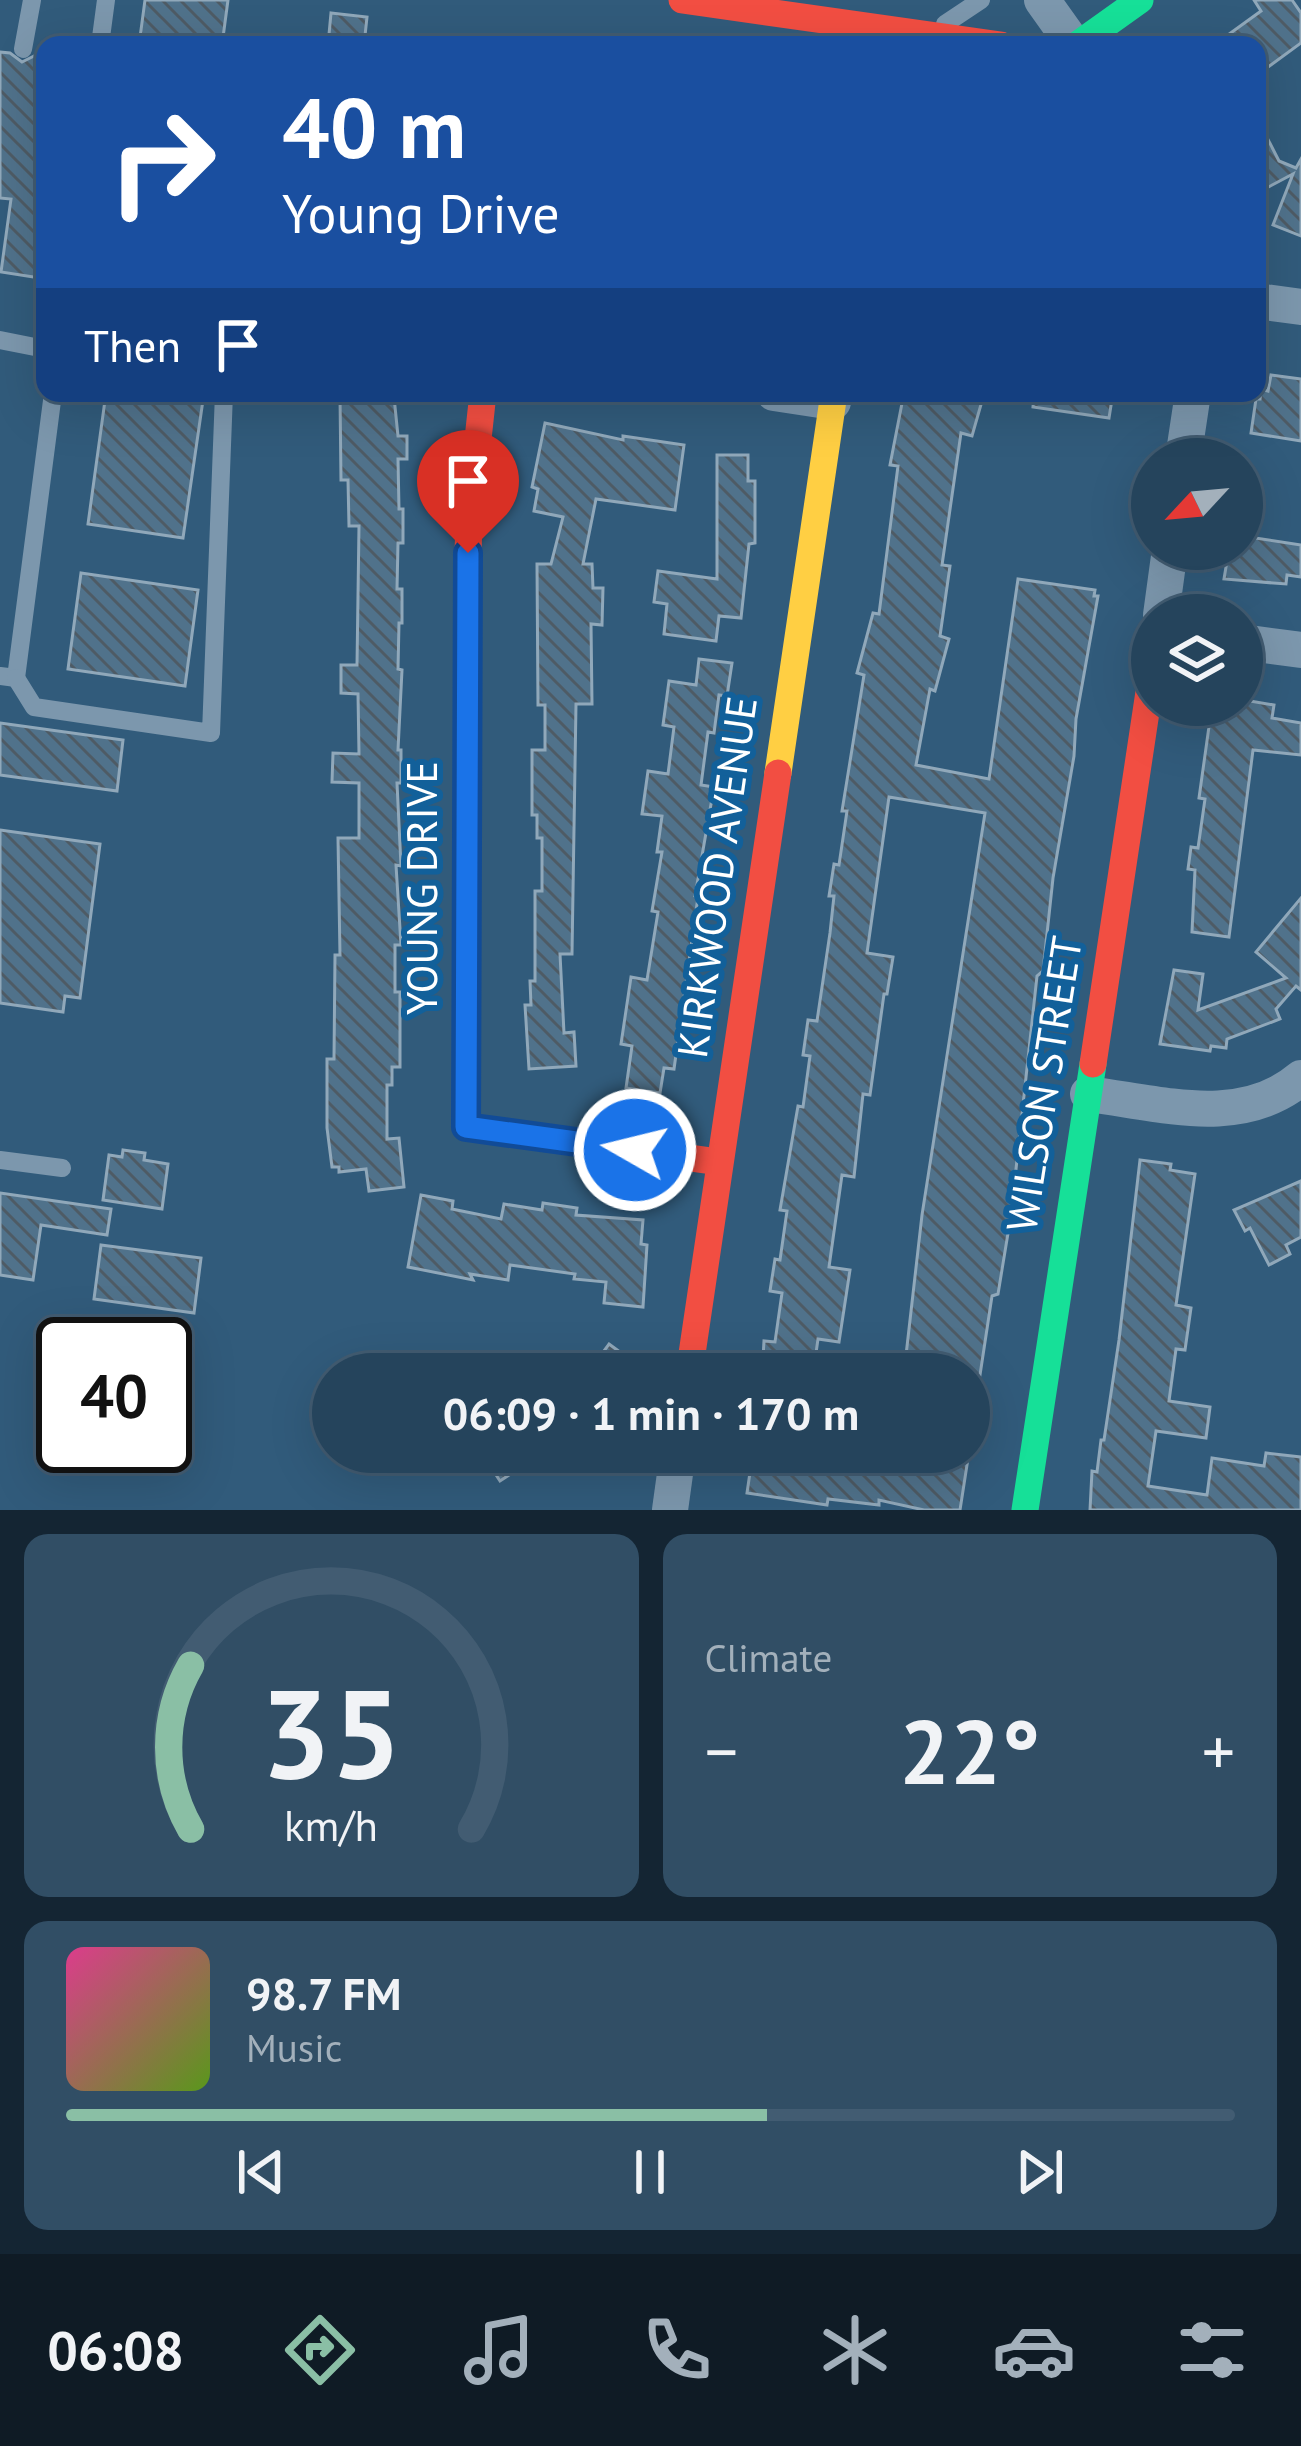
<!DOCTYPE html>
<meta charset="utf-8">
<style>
:root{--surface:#25445c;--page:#314e65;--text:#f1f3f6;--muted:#a3b0bb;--line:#425c72;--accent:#8abfa5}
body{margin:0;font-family:"PT Sans",sans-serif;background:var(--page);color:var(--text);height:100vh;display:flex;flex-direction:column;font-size:45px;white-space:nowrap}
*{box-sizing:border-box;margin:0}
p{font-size:39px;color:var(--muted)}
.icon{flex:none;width:66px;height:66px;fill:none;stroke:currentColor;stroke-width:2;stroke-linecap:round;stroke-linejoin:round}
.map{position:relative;height:1510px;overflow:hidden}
.side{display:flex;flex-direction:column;gap:24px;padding:24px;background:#142533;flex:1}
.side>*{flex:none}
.guide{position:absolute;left:36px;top:36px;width:1230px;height:366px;border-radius:24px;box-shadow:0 12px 48px #0002,0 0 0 3px var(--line);background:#1a4fa0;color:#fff;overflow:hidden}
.needle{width:78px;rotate:244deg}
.fabs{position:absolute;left:1131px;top:438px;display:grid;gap:24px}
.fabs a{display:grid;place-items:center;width:132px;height:132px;border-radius:50%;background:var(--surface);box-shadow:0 12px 48px #0002,0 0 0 3px var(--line);font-size:60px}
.speed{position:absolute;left:36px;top:1317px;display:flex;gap:24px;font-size:60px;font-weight:700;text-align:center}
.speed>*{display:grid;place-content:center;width:156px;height:156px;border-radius:50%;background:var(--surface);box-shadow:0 12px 48px #0002,0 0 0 3px var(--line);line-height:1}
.speed .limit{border:6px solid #111;border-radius:18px;background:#fff;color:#111}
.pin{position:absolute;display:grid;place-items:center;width:102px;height:102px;color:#fff;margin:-123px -51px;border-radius:50% 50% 50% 0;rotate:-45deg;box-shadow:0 0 12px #0007}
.pin .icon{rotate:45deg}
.me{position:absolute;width:132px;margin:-66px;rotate:278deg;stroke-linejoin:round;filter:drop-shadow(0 0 9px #0008)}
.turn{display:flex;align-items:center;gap:42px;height:252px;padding:0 48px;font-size:54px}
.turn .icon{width:156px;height:156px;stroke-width:2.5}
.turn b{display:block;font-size:84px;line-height:102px}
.then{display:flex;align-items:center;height:114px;padding:0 48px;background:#0003;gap:24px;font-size:45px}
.big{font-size:90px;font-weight:800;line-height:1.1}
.side .widget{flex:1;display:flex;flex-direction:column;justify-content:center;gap:18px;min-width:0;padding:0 42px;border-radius:24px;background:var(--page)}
.side .dial{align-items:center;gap:0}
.dial svg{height:312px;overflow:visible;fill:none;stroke:var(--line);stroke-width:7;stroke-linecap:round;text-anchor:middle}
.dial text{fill:var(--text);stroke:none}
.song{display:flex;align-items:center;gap:36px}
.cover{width:144px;height:144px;border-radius:18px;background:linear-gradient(135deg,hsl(330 70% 55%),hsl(90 70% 35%))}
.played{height:12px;border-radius:6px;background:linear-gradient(90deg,var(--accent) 60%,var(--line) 60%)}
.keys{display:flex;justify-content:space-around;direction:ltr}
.heat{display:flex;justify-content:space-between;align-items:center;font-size:66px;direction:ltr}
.side .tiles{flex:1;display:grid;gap:24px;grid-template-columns:1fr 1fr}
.widget:last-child{grid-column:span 2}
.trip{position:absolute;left:312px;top:1353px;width:678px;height:120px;border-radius:60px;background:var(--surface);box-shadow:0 12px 48px #0002,0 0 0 3px var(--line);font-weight:800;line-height:120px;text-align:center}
.menu{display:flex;height:192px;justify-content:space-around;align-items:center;background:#0f1b25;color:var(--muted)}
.menu .icon{width:84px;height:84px}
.menu .on{color:var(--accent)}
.menu b{font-size:54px;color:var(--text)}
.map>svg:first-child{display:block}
.building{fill:url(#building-back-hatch);stroke:#90a8ba;stroke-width:3}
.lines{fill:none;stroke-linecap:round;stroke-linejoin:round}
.lane{stroke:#7c97ad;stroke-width:18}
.street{stroke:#7c97ad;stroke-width:36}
.fast{stroke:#16e098;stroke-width:27}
.slow{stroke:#ffcf43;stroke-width:27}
.jam{stroke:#f24e42;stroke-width:27}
.route-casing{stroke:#114b97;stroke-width:30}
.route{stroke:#1a73e8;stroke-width:21}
.labels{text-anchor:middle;stroke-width:12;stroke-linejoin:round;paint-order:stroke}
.street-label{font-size:42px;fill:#fff;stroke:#12609a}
</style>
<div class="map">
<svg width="1301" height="1510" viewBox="0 0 1301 1510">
<defs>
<pattern id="building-back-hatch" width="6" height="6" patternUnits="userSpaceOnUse" patternTransform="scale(3)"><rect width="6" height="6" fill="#50728b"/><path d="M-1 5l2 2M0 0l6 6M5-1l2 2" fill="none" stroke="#4e5b65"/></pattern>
</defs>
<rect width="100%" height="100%" fill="#315b7b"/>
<g class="building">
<polygon points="145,0 228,0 222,45 139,45"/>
<polygon points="1254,0 1292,0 1301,13 1301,43 1257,75 1257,45 1214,45 1261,11"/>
<polygon points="331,13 367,17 364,45 328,45"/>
<polygon points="0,52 10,53 22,62 34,56 45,58 45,240 40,278 1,272 11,199 0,198"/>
<polygon points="1257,118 1279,161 1296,168 1301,159 1301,236 1273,225 1293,174 1257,193"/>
<polygon points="1271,375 1301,379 1301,441 1251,433 1256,399 1260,399 1261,389 1268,391"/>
<polygon points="106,393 153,393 203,400 183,538 88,524"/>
<polygon points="904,393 953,393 982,401 972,436 961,433 942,565 950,566 940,636 949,639 935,691 930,689 916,765 989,779 1018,579 1095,590 1094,596 1098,596 1076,719 1074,756 1053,878 1043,971 1037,976 1011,1215 998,1294 992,1296 980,1375 905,1364 922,1215 985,813 889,797 867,953 893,957 887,994 884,994 870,1095 863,1094 854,1177 842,1175 829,1267 850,1270 839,1342 818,1339 813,1374 762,1374 764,1341 775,1342 782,1293 770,1291 775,1259 780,1260 787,1211 780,1210 798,1106 803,1107 810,1056 803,1055 808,1020 817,1021 830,933 834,896 829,896 834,864 839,865 847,811 842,811 864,675 857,673 873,613 879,614 898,466 890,465"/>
<polygon points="1034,393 1113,393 1109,418 1033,407"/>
<polygon points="340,396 394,397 398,436 407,436 407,459 398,459 399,509 403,509 403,543 398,543 397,589 402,589 402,623 399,623 398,669 402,670 398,750 401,750 401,783 397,783 401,866 396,865 401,945 395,945 395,992 400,992 400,1067 392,1067 392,1085 387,1085 387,1139 399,1138 404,1187 369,1191 366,1169 339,1172 339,1167 332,1167 327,1128 327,1059 334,1059 335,955 340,955 338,838 359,838 359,783 332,782 333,753 359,754 358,694 341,693 341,665 357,665 359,526 349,526 348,480 341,480"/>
<polygon points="545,423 623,440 623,436 684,445 675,510 596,499 583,564 592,564 593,588 603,588 602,625 591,624 592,704 576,704 572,954 560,954 564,1033 574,1032 576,1066 529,1069 525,1005 531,1005 530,981 535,981 535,891 542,891 542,838 537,838 537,815 532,815 532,750 545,750 545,705 538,705 537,564 551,564 563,517 534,511 538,489 532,487"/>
<polygon points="717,455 748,455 748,481 755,481 755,543 749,544 741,618 719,616 716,641 664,634 667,604 654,602 658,571 717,579"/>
<polygon points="1242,536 1301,545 1301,577 1287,575 1286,584 1224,579 1229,549 1242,549"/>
<polygon points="81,573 198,590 185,686 68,669"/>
<polygon points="699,659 732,663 727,696 719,695 714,733 708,732 701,785 714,787 695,896 698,897 674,1069 664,1068 660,1093 626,1088 632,1046 621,1044 631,977 647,980 658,912 652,911 662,852 657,852 662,816 642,814 648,771 668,774 674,727 663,725 669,681 696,685"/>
<polygon points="1244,700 1274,705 1272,718 1301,723 1301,755 1253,750 1229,937 1192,932 1195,870 1188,869 1191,847 1198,848 1205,799 1199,798 1212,705 1242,709"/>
<polygon points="0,723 123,740 117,791 0,775"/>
<polygon points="0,830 100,844 80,998 65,996 63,1012 0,1003"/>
<polygon points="1301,898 1301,990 1296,986 1276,1009 1280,1019 1227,1039 1226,1048 1211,1046 1210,1051 1160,1044 1174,970 1203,974 1198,1010 1286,978 1256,952"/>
<polygon points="123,1150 145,1153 144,1160 168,1164 162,1209 103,1200 109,1155 122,1157"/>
<polygon points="1140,1160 1171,1164 1170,1170 1195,1174 1176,1305 1191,1308 1185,1350 1176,1349 1169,1401 1210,1407 1206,1438 1156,1431 1148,1486 1207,1495 1212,1458 1264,1466 1266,1453 1301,1457 1301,1510 1090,1510 1092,1471 1097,1472 1101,1440 1104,1440 1119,1340"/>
<polygon points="1301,1181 1301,1237 1286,1245 1290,1254 1269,1265 1250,1228 1245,1231 1234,1210"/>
<polygon points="0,1193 111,1209 107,1235 41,1225 33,1280 0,1275"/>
<polygon points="421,1195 453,1201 452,1209 501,1219 504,1204 542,1210 543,1203 577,1208 576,1215 643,1220 641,1244 647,1245 643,1307 604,1303 606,1282 574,1279 575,1274 510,1265 508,1280 470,1274 473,1280 408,1267"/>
<polygon points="101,1245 201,1258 194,1313 94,1299"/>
<polygon points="609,1344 650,1374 587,1374"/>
<polygon points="481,1452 544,1452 500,1481"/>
<polygon points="753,1452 789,1452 865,1462 866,1452 969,1452 960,1510 924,1510 879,1500 879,1505 828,1499 827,1505 747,1493"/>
</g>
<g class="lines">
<g class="lane">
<polyline points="945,24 981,0"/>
<polyline points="100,45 106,0"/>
<polyline points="23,49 32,0"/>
<polyline points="0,340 45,349"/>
<polyline points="0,676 16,678 53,393"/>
<polyline points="16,678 34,707 211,733 224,393"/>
<polyline points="0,1160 62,1168"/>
</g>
<g class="street">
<polyline points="1042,0 1074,45"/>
<polyline points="1257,301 1301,307"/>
<polyline points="774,393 833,402"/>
<polyline points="1183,459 1193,393"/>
<polyline points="1161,615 1170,549"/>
<polyline points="1242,642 1301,650"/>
<path d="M1088,1094C1160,1103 1241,1129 1301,1078"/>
<polyline points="670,1510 678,1452"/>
</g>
<g class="fast">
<polyline points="1077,45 1140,0"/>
<polyline points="1025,1510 1093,1064"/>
</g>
<polyline class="slow" points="778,773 834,393"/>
<g class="jam">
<polyline points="682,0 1001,45"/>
<polyline points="483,393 469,522 467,583 466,1127 719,1162"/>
<polyline points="1093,1064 1152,672"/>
<polyline points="689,1374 778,773"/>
</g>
</g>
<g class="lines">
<g class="route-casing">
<polyline id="route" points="468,553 466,1127 635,1150"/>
</g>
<use href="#route" class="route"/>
</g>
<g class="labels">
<g class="street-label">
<text transform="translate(717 877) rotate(-82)" y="15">KIRKWOOD AVENUE</text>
<text transform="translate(422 888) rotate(-90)" y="15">YOUNG DRIVE</text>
<text transform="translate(1044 1084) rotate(-81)" y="15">WILSON STREET</text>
</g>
</g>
</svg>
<div class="fabs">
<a><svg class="needle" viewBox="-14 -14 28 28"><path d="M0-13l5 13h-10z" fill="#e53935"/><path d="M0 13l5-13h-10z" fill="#a3b0bb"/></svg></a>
<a><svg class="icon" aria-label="layers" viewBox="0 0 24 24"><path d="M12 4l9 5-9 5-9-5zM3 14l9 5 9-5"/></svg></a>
</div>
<div class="speed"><div class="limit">40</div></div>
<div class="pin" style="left:468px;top:553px;background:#d93025"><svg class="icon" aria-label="arrive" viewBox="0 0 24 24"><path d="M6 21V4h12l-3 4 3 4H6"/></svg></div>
<svg class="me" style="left:635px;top:1150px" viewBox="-20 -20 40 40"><circle r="17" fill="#1a73e8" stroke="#fff" stroke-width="3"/><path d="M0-11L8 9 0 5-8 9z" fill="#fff"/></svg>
<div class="trip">06:09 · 1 min · 170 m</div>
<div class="guide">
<div class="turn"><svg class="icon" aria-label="right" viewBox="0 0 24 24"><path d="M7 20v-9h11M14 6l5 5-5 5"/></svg><div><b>40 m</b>Young Drive</div></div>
<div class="then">Then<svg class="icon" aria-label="arrive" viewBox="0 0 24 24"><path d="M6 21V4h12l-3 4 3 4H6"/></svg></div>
</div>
</div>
<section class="side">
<div class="tiles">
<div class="widget dial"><svg viewBox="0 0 100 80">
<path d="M14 69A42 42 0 1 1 86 69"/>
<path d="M14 69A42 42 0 0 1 14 27" stroke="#8abfa5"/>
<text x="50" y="56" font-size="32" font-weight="700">35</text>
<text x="50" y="72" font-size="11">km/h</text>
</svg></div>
<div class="widget"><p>Climate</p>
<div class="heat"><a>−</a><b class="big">22°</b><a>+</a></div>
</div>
<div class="widget">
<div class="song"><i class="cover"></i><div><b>98.7 FM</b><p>Music</p></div></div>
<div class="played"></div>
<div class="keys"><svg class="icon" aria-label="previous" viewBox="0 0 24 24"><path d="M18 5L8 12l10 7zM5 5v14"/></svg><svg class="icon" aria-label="pause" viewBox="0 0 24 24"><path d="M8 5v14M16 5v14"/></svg><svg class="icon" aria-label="next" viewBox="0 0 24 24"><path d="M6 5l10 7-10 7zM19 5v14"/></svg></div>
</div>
</div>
</section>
<nav class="menu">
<b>06:08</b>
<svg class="icon on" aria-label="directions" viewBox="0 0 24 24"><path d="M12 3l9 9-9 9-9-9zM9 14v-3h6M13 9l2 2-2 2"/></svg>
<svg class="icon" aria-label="music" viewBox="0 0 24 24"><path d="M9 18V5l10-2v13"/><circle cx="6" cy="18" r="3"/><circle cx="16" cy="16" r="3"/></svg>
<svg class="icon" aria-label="phone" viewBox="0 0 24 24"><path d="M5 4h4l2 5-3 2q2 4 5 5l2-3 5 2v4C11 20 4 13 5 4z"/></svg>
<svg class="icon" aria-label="climate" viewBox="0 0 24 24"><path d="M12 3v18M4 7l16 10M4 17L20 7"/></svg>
<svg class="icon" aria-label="car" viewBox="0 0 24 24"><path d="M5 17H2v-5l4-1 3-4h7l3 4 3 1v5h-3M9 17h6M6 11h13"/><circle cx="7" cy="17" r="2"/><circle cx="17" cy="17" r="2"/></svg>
<svg class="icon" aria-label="filters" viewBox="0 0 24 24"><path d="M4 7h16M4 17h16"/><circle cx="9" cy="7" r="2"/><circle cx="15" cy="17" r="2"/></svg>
</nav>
